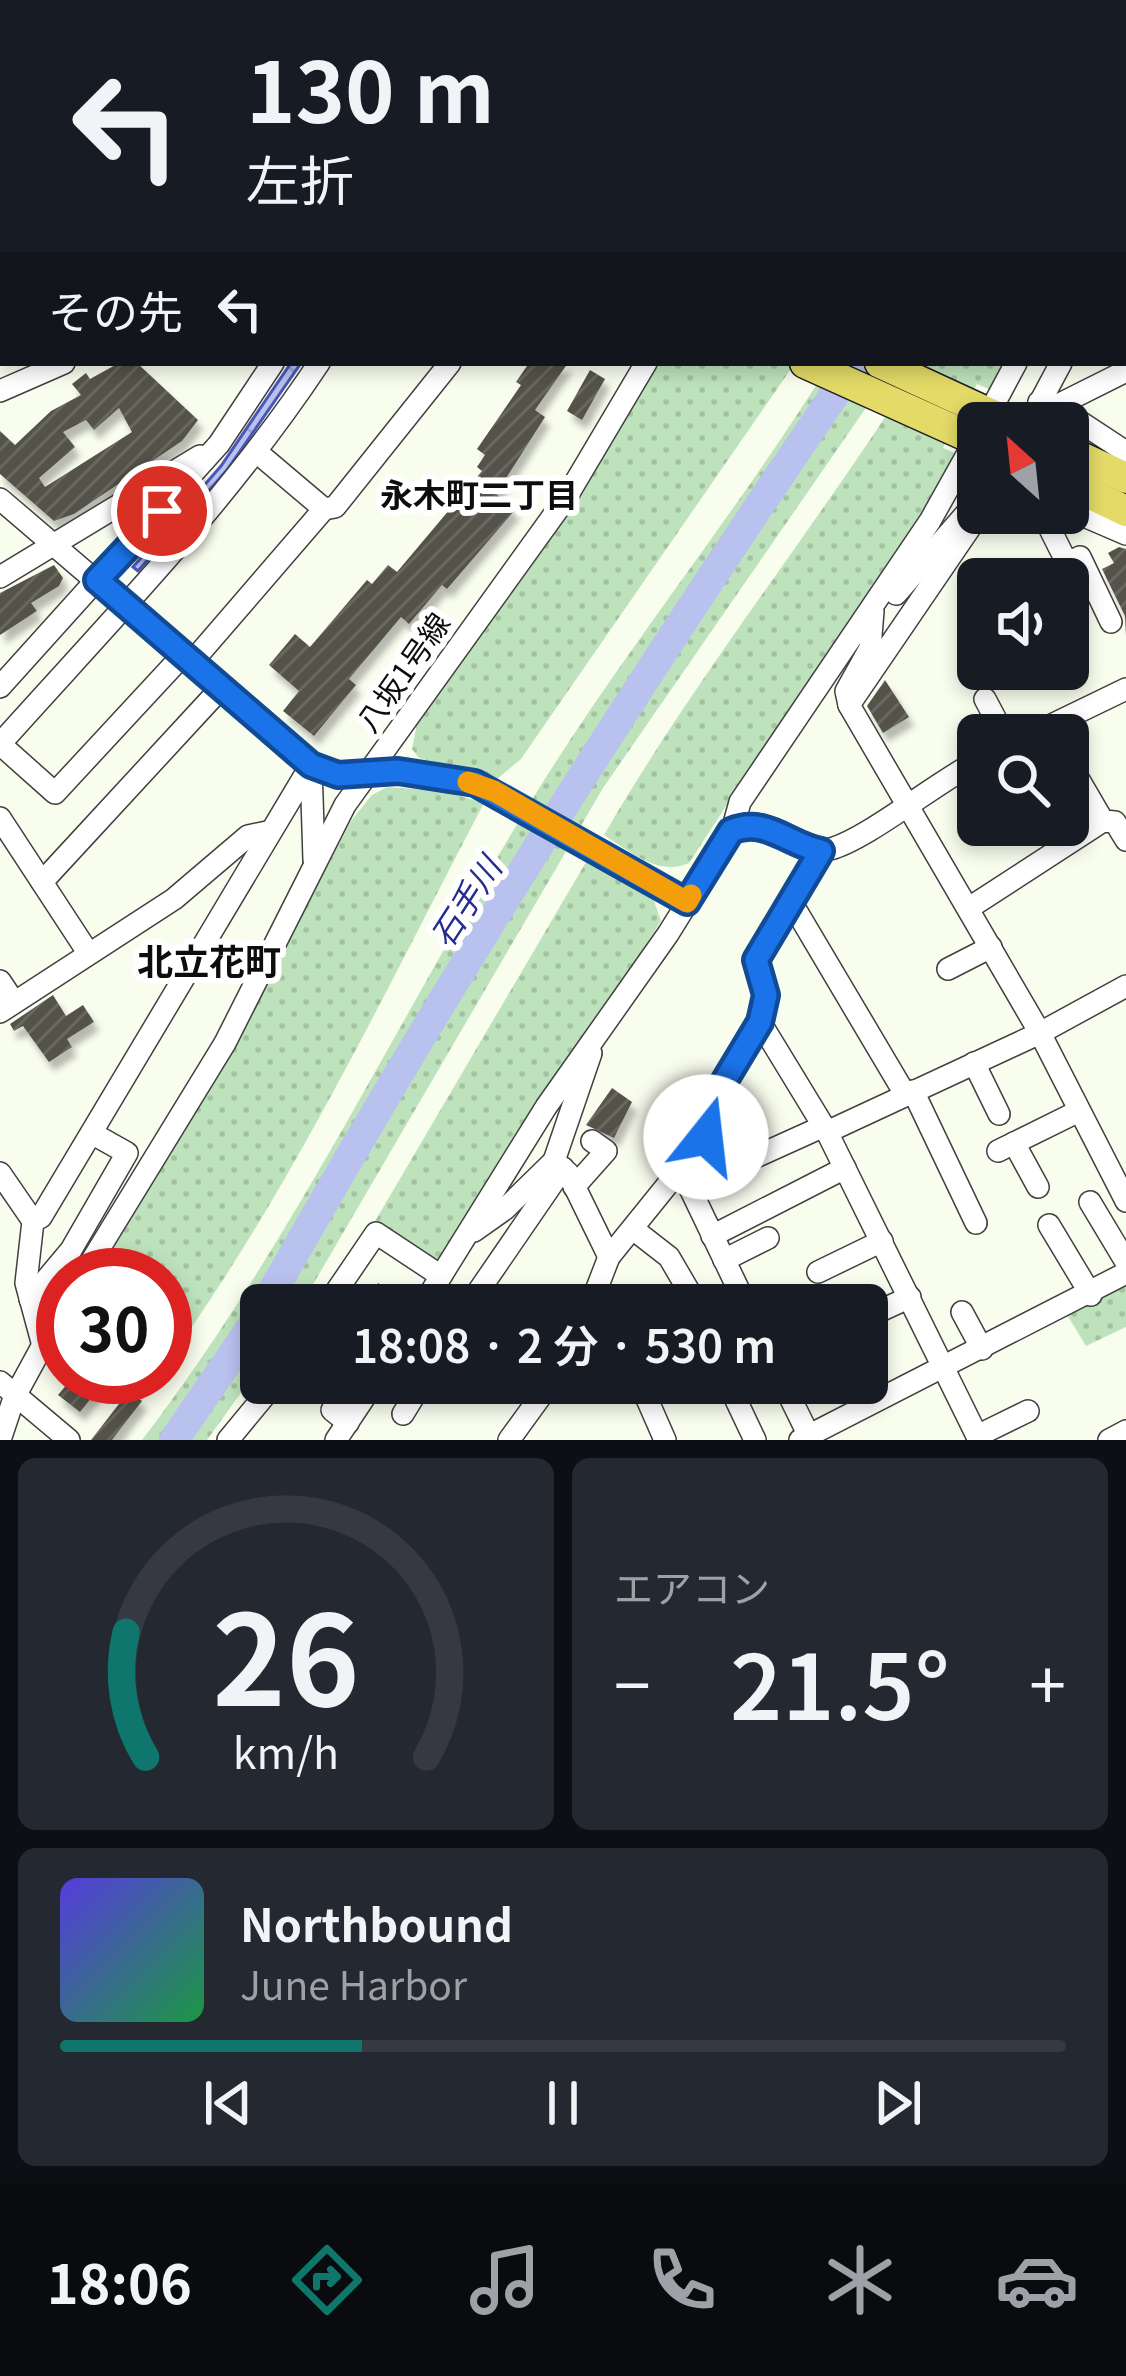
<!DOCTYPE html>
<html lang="ja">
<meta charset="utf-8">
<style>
:root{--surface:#171b24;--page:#242831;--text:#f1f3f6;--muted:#9ea1a6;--line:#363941;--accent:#0f766e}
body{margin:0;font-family:Georgia,"Noto Sans JP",serif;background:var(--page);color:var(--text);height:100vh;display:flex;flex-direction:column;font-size:45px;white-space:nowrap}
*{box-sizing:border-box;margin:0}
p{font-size:39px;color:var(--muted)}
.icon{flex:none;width:66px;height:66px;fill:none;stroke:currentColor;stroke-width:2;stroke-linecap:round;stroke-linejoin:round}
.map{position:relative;height:1440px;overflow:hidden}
.sheet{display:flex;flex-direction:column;gap:18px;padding:18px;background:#0d0f14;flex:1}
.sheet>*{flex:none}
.top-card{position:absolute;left:0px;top:0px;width:1128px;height:366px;box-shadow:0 6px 18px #0003;background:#171b24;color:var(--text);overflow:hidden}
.needle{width:78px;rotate:333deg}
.tools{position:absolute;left:957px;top:402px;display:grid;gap:24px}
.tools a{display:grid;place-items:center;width:132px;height:132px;border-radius:18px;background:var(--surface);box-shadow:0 6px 18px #0003;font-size:60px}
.speed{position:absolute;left:36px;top:1248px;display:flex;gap:24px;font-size:60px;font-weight:700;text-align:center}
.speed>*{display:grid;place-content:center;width:156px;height:156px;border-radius:50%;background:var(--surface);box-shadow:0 6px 18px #0003;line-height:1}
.speed .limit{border:18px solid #d22;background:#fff;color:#111}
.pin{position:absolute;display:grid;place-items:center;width:102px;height:102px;color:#fff;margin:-51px;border:6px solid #fff;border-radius:50%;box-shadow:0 3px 12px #0007}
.me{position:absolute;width:132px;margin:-66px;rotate:16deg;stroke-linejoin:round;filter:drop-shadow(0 0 9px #0008)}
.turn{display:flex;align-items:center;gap:42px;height:252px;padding:0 48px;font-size:54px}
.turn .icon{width:156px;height:156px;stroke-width:2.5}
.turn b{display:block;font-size:84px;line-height:102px}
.then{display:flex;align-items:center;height:114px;padding:0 48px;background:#0003;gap:24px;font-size:45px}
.big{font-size:90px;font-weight:600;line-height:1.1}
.sheet .widget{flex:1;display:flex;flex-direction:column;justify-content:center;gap:18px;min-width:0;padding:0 42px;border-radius:18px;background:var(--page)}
.sheet .dial{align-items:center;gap:0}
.dial svg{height:312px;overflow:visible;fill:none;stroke:var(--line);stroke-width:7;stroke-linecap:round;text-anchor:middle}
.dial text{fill:var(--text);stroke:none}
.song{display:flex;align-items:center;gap:36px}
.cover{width:144px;height:144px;border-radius:18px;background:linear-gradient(135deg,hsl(250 70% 55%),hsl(140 70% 35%))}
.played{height:12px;border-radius:6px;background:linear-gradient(90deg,var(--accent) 30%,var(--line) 30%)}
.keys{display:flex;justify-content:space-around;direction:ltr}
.heat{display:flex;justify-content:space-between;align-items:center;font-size:66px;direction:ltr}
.sheet .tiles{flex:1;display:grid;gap:18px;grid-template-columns:1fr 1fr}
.widget:last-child{grid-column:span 2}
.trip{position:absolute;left:240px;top:1284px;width:648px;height:120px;border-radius:18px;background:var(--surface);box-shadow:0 6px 18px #0003;font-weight:600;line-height:120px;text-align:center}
.tabs{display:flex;height:192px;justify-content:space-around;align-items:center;background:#090b0e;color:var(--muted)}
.tabs .icon{width:84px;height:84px}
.tabs .current{color:var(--accent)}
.tabs b{font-size:54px;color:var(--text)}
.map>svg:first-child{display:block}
.grass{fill:url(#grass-dots)}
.water{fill:url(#water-ripples);stroke:#4957bd;stroke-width:3}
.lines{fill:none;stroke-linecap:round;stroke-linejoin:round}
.river{stroke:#b9c1ef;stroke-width:30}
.building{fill:url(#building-hatch);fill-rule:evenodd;filter:url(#shadow)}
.minor-casing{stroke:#404040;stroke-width:24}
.highway-casing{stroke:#1e1e1e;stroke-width:33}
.minor{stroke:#fff;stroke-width:21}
.highway{stroke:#e3da67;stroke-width:30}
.route-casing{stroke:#114b97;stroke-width:30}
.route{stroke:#1a73e8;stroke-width:21}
.slow{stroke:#f59e0b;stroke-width:21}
.labels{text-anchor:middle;stroke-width:12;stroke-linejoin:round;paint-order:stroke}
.street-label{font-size:30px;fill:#0d0d0d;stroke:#fff}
.neighbourhood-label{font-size:33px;font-weight:bold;fill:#0d0d0d;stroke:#fff}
.water-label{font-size:33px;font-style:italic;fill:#252e8f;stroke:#fff}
.quarter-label{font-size:36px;font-weight:bold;fill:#0d0d0d;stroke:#fff}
</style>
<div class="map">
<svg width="1126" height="1440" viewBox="0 0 1126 1440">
<defs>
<pattern id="grass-dots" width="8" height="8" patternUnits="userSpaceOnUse" patternTransform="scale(3)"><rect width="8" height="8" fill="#bee3bc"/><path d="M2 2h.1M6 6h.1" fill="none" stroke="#a2c2a0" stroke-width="1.8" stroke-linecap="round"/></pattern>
<pattern id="water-ripples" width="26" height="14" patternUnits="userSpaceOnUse" patternTransform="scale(3)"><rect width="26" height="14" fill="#b9c1ef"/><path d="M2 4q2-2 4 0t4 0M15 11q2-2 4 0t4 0" fill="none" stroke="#9ea5cc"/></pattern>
<pattern id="building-hatch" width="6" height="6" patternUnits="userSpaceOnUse" patternTransform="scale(3)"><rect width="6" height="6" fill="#54534a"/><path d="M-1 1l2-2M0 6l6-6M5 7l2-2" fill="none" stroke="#686760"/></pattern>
<filter id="shadow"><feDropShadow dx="5" dy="9" stdDeviation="3" flood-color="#0004"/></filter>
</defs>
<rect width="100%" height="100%" fill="#f9fdee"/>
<g class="grass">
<polygon points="659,363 795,363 521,759 497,779 419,758 412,749 417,723 598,464"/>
<path d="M830,363H897L603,788L301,1305H261V1365L207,1440H142C301,1232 409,995 548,774C637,634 743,504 830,363Z"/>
<path d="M920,363H1009L994,391L977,384L943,448L959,455L862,610L803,688L689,863C659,877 629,851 604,835C699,671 819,524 920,363Z"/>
<path d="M387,787L442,791L484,803C384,993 291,1191 165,1365V1275H93L246,1024L351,821L372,795Z"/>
<polygon points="589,857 654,901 661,921 440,1268 374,1223"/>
<polygon points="1126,1278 1126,1327 1086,1346 1066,1313"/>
</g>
<polygon class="water" points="291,363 301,363 227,470 138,571 133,567 221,466"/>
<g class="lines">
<g class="river">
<polyline points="1101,3 1103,0"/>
<path d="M265,1305C446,982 647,668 856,363"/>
<polyline points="174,1440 261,1313"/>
</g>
</g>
<g class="building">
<path d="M119,363H137L198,420L182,441L74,514L54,521L0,474V431L15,445L51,411L81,395L72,384L86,373L90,379ZM119,408L132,432L45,487L39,478L75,447L63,432L86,420L94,430Z"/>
<polygon points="529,363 568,363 535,410 545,417 496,494 515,510 447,589 442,585 409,624 401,617 349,679 356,685 314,736 283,711 299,691 269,665 295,634 310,647 367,580 372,584 388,565 397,572 482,471 477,467 485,455 477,449 521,385 516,382"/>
<polygon points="590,370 605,379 582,420 567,411"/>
<polygon points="1119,547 1126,549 1126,636 1125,616 1102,569 1114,563 1108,553"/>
<polygon points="54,565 63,578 59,586 31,603 37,611 0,635 0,593"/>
<polygon points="885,680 909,717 883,733 867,706"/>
<polygon points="53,995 66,1016 83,1005 94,1022 67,1039 72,1047 49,1062 23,1026 14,1031 10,1024"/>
<polygon points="612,1088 632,1102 614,1138 586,1125"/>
<polygon points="378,1283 401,1297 396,1305 345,1305 358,1287 371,1295"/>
<polygon points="73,1377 108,1377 80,1412 58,1395"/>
<polygon points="129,1391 142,1401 112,1440 91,1440"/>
</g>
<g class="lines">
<g class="minor-casing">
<g id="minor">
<polyline points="57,0 58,3"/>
<polyline points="510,0 514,3"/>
<polyline points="24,3 29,0"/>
<polyline points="256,3 263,0"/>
<polyline points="550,3 552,0"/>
<polyline points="717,3 719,0"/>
<polyline points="846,3 848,0"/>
<polyline points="874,3 876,0"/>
<polyline points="0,16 3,14"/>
<polyline points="0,124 3,123"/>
<polyline points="1125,182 1126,181"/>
<polyline points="1125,241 1126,240"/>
<polyline points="0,244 3,242"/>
<polyline points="1125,289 1126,290"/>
<polyline points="0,294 3,301"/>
<polyline points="0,391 64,363"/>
<polyline points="1039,402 1056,406 1126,452"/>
<polyline points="1056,406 1126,371"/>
<polyline points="984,423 1016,363"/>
<polyline points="1029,423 1061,363"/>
<polyline points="259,454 324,509 335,507 450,363"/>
<polyline points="0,499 311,765 338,775 398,771 475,783 687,902"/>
<polyline points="1068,509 1126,534"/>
<polyline points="1042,513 1067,563"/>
<polyline points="0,577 200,456"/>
<polyline points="1036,579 1080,557 1111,622"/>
<polyline points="896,594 978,500"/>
<polyline points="873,611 870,648 846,691 849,705 980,513"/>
<path d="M183,655L55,793L0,744C111,620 227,502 319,363"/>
<polyline points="192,662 324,509"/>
<polyline points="0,687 219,444 273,363"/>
<polyline points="985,699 1004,735"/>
<polyline points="849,705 1040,1033 1126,1201"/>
<polyline points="1031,735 1126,689"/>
<polyline points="1068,761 1103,821"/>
<polyline points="311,766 314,860"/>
<polyline points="0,818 87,951"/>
<path d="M732,831C771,813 793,859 830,849C866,840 938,781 978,761"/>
<polyline points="42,882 222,687"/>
<polyline points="790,900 905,1094"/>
<polyline points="969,908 1103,821 1115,822 1126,840"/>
<polyline points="948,969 991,947"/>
<polyline points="0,981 14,1002"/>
<polyline points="0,1012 174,899 248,836 267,832"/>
<polyline points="760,1022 827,1132 979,1440"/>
<polyline points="591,1053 554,1161 568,1173 609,1257"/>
<polyline points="974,1063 999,1114"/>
<polyline points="913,1091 976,1223"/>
<polyline points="827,1132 1040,1033 1126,986"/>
<polyline points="1014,1143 1038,1187"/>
<polyline points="998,1151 1079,1111"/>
<polyline points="0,1173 33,1221 26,1283 42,1342"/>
<polyline points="685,1178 746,1305"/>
<polyline points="574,1187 606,1151 592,1141"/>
<polyline points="689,1187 824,1126"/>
<polyline points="1090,1202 1126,1262"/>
<polyline points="33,1221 41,1217 311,765"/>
<polyline points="1049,1225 1091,1295"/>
<polyline points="633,1229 669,1257 697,1305"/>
<polyline points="474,1231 505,1209 554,1161"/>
<polyline points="712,1236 845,1168"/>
<polyline points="724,1260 768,1238"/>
<polyline points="818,1272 882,1241"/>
<polyline points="83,1275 225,1043 345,805 566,498 646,363"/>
<polyline points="30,1299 71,1250 127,1153 95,1135"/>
<polyline points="327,1305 376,1233 441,1276"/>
<polyline points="423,1305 546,1107 668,934 732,831 740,802 930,521 978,435"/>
<polyline points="469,1305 563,1168"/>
<polyline points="604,1305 597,1288 609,1257 706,1137 719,1086 760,1022 766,995 756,960 822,851"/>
<polyline points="962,1312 982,1349"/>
<polyline points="867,1317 910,1297"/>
<polyline points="0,1382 69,1440"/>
<polyline points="640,1383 665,1440"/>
<polyline points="728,1383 755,1440"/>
<polyline points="783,1383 811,1440"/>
<polyline points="403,1414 422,1383"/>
<polyline points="348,1423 332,1410 350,1383"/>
<polyline points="977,1436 1028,1411"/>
<polyline points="0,1440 14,1398 63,1308"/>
<polyline points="228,1440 275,1383"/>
<polyline points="336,1440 374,1383"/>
<polyline points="509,1440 546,1389 556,1383"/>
<polyline points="800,1440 1126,1273"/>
<polyline points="1109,1440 1126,1431"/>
</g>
</g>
<g class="highway-casing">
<g id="highway">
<polyline points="337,0 338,3"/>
<polyline points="364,0 365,3"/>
<polyline points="805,363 978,441"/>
<polyline points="880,363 1010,423"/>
<polyline points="1068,451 1126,478"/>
<polyline points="1068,483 1126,511"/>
</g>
</g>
<use href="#minor" class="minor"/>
<use href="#highway" class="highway"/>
</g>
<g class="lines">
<g class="route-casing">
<path id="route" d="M162,511L97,580L311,765L338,775L398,771L475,783L687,902L731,831C765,816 789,845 821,851L756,960L766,995L760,1022L710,1105L706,1137"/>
</g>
<use href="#route" class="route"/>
<polyline class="slow" points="468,782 494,791 687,902 691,895"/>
</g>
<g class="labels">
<g class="street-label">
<text transform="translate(404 673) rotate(-55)" y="10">八坂1号線</text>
</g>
<g class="neighbourhood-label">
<text x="479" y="507">永木町二丁目</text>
</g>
<g class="water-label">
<text transform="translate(466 902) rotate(-57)" y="12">石手川</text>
</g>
<g class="quarter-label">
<text x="209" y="975">北立花町</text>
</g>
</g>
</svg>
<div class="tools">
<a><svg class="needle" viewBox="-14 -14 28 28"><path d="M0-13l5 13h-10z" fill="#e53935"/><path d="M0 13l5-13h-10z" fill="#9ea1a6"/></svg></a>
<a><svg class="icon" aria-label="sound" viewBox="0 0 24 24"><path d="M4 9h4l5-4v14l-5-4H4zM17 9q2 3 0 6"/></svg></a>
<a><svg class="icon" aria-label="search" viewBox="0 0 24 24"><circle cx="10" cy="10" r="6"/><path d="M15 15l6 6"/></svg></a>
</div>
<div class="speed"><div class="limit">30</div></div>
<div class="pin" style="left:162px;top:511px;background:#d93025"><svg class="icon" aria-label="arrive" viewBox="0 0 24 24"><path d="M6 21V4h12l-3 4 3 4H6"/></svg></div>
<svg class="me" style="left:706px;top:1137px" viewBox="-20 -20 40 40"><circle r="19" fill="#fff"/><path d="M0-13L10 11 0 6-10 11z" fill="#1a73e8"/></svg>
<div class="trip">18:08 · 2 分 · 530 m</div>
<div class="top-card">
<div class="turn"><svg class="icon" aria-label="left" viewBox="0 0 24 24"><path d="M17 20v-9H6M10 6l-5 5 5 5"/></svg><div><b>130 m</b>左折</div></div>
<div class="then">その先<svg class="icon" aria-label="left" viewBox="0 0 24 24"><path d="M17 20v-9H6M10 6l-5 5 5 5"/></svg></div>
</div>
</div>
<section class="sheet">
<div class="tiles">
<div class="widget dial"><svg viewBox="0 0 100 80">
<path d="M14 69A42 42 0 1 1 86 69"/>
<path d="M14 69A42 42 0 0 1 9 37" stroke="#0f766e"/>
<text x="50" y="56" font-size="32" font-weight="700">26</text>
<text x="50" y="72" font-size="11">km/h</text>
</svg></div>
<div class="widget"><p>エアコン</p>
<div class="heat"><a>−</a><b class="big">21.5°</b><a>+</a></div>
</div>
<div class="widget">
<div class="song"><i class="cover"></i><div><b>Northbound</b><p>June Harbor</p></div></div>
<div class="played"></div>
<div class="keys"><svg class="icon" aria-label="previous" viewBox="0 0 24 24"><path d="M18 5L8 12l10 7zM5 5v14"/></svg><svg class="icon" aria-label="pause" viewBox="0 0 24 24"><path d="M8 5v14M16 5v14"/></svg><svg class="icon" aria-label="next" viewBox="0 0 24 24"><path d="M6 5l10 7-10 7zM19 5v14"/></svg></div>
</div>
</div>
</section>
<nav class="tabs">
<b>18:06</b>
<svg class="icon current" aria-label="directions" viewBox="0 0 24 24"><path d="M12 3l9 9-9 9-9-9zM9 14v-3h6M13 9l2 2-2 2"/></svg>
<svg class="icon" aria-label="music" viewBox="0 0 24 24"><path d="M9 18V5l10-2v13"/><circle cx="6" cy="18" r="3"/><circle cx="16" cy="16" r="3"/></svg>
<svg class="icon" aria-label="phone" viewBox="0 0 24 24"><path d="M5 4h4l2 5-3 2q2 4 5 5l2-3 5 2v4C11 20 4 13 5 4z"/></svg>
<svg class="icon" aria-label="climate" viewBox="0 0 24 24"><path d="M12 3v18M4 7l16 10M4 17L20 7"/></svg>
<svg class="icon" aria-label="car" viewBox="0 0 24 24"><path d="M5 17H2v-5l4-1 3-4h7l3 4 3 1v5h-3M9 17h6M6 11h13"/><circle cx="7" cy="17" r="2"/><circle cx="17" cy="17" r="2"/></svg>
</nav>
